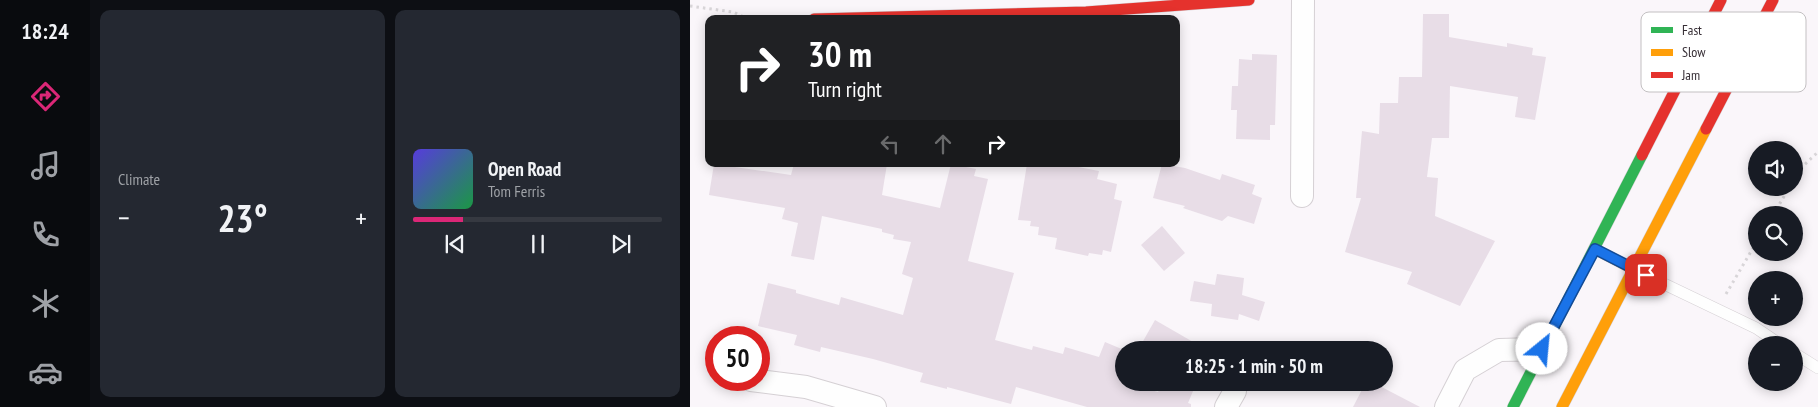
<!DOCTYPE html>
<meta charset="utf-8">
<style>
:root{--surface:#171b24;--page:#242831;--text:#f1f3f6;--muted:#9ea1a6;--line:#363941;--accent:#db2777}
body{margin:0;font-family:"PT Sans Narrow",sans-serif;background:var(--page);color:var(--text);height:100vh;display:flex;flex-direction:column;font-size:19px;white-space:nowrap}
*{box-sizing:border-box;margin:0}
p{font-size:16px;color:var(--muted)}
.icon{flex:none;width:28px;height:28px;fill:none;stroke:currentColor;stroke-width:2;stroke-linecap:round;stroke-linejoin:round}
.map{position:relative;flex:1;overflow:hidden}
.side{display:flex;flex-direction:column;gap:10px;padding:10px;background:#0d0f14;width:600px}
.side>*{flex:none}
.guide{position:absolute;left:15px;top:15px;width:475px;height:152px;border-radius:10px;box-shadow:0 2px 12px #0003;background:#202124;color:#fff;overflow:hidden}
.tools{position:absolute;left:1058px;top:141px;display:grid;gap:10px}
.tools a{display:grid;place-items:center;width:55px;height:55px;border-radius:50%;background:var(--surface);box-shadow:0 2px 12px #0003;font-size:25px}
.speed{position:absolute;left:15px;top:326px;display:flex;gap:10px;font-size:25px;font-weight:700;text-align:center}
.speed>*{display:grid;place-content:center;width:65px;height:65px;border-radius:50%;background:var(--surface);box-shadow:0 2px 12px #0003;line-height:1}
.speed .limit{border:8px solid #d22;background:#fff;color:#111}
.pin{position:absolute;display:grid;place-items:center;width:42px;height:42px;color:#fff;margin:-21px;border-radius:10px;box-shadow:0 2px 8px #0006}
.me{position:absolute;width:55px;margin:-28px;rotate:28deg;stroke-linejoin:round;filter:drop-shadow(0 0 4px #0008)}
.turn{display:flex;align-items:center;gap:18px;height:105px;padding:0 20px;font-size:22px}
.turn .icon{width:65px;height:65px;stroke-width:2.5}
.turn b{display:block;font-size:35px;line-height:42px}
.lanes{display:flex;align-items:center;height:48px;padding:0 20px;background:#0003;justify-content:center;gap:25px;direction:ltr}
.lanes .off{opacity:.35}
.big{font-size:38px;font-weight:600;line-height:1.1}
.side .tile{flex:1;display:flex;flex-direction:column;justify-content:center;gap:8px;min-width:0;padding:0 18px;border-radius:10px;background:var(--page)}
.song{display:flex;align-items:center;gap:15px}
.cover{width:60px;height:60px;border-radius:8px;background:linear-gradient(135deg,hsl(250 70% 55%),hsl(140 70% 35%))}
.played{height:5px;border-radius:2px;background:linear-gradient(90deg,var(--accent) 20%,var(--line) 20%)}
.keys{display:flex;justify-content:space-around;direction:ltr}
.heat{display:flex;justify-content:space-between;align-items:center;font-size:28px;direction:ltr}
.side .tiles{flex:1;display:grid;gap:10px;grid-template-columns:repeat(2,1fr)}
.trip{position:absolute;left:425px;top:341px;width:278px;height:50px;border-radius:25px;background:var(--surface);box-shadow:0 2px 12px #0003;font-weight:600;line-height:50px;text-align:center}
main{display:flex;flex:1;min-height:0}
.dock{display:flex;flex-direction:column;width:90px;justify-content:space-around;align-items:center;background:#090b0e;color:var(--muted)}
.dock .icon{width:35px;height:35px}
.dock .on{color:var(--accent)}
.dock b{font-size:22px;color:var(--text)}
.map>svg:first-child{display:block}
.building{fill:#e8dde7}
.lines{fill:none;stroke-linecap:round;stroke-linejoin:round}
.lane-casing{stroke:#d5d0d4;stroke-width:12}
.street-casing{stroke:#d5d0d4;stroke-width:24}
.fast-casing{stroke:#d5d0d4;stroke-width:12}
.slow-casing{stroke:#d5d0d4;stroke-width:12}
.jam-casing{stroke:#d5d0d4;stroke-width:12}
.path{stroke:#d8d5d8;stroke-width:3;stroke-dasharray:2.5 4;stroke-linecap:butt}
.lane{stroke:#fefefe;stroke-width:11}
.street{stroke:#fefefe;stroke-width:22}
.fast{stroke:#30b455;stroke-width:11}
.slow{stroke:#ff9f0a;stroke-width:11}
.jam{stroke:#e5322d;stroke-width:11}
.route-casing{stroke:#114b97;stroke-width:12}
.route{stroke:#1a73e8;stroke-width:9}
.key{fill:#fff;stroke:#c3c0c2;stroke-width:1}
.key-label{font-size:14px;fill:#362e35}
</style>
<main>
<nav class="dock">
<b>18:24</b>
<svg class="icon on" aria-label="directions" viewBox="0 0 24 24"><path d="M12 3l9 9-9 9-9-9zM9 14v-3h6M13 9l2 2-2 2"/></svg>
<svg class="icon" aria-label="music" viewBox="0 0 24 24"><path d="M9 18V5l10-2v13"/><circle cx="6" cy="18" r="3"/><circle cx="16" cy="16" r="3"/></svg>
<svg class="icon" aria-label="phone" viewBox="0 0 24 24"><path d="M5 4h4l2 5-3 2q2 4 5 5l2-3 5 2v4C11 20 4 13 5 4z"/></svg>
<svg class="icon" aria-label="climate" viewBox="0 0 24 24"><path d="M12 3v18M4 7l16 10M4 17L20 7"/></svg>
<svg class="icon" aria-label="car" viewBox="0 0 24 24"><path d="M5 17H2v-5l4-1 3-4h7l3 4 3 1v5h-3M9 17h6M6 11h13"/><circle cx="7" cy="17" r="2"/><circle cx="17" cy="17" r="2"/></svg>
</nav>
<section class="side">
<div class="tiles">
<div class="tile"><p>Climate</p>
<div class="heat"><a>−</a><b class="big">23°</b><a>+</a></div>
</div>
<div class="tile">
<div class="song"><i class="cover"></i><div><b>Open Road</b><p>Tom Ferris</p></div></div>
<div class="played"></div>
<div class="keys"><svg class="icon" aria-label="previous" viewBox="0 0 24 24"><path d="M18 5L8 12l10 7zM5 5v14"/></svg><svg class="icon" aria-label="pause" viewBox="0 0 24 24"><path d="M8 5v14M16 5v14"/></svg><svg class="icon" aria-label="next" viewBox="0 0 24 24"><path d="M6 5l10 7-10 7zM19 5v14"/></svg></div>
</div>
</div>
</section>
<div class="map">
<svg width="1128" height="407" viewBox="0 0 1128 407">
<rect width="100%" height="100%" fill="#faf6fa"/>
<g class="building">
<polygon points="733,14 759,14 759,37 817,47 817,43 843,48 842,55 856,57 845,120 825,117 828,97 760,86 759,138 742,138 737,177 748,178 745,216 805,241 770,306 717,284 722,272 655,252 671,198 666,198 672,131 689,134 690,103 708,103 709,77 732,77"/>
<polygon points="562,54 587,55 585,125 580,125 580,140 546,139 547,110 541,110 542,86 548,86 549,59 562,60"/>
<polygon points="24,164 101,175 104,164 197,164 192,195 250,208 261,164 286,169 284,176 298,179 278,261 324,273 305,340 342,350 343,346 373,354 375,347 409,357 415,342 434,350 434,372 431,380 434,382 468,392 473,382 506,384 498,403 501,404 501,407 397,407 326,387 321,404 257,387 257,389 230,382 233,373 183,359 131,347 130,352 104,345 107,335 68,326 78,283 106,290 106,293 149,305 151,297 213,315 223,278 212,274 221,242 203,239 204,235 192,232 192,229 132,216 124,260 101,256 108,223 92,219 95,208 19,195"/>
<polygon points="337,164 373,164 409,171 407,179 427,184 424,199 432,201 421,252 413,250 412,255 399,253 398,256 365,249 367,238 348,235 349,227 340,226 341,221 328,220"/>
<polygon points="472,164 495,168 530,180 532,174 565,185 562,194 572,198 564,224 538,216 532,221 493,208 495,206 463,198"/>
<polygon points="472,226 495,253 474,271 451,245"/>
<polygon points="527,274 554,278 552,295 575,302 569,321 549,314 548,320 521,316 522,304 500,301 504,281 525,285"/>
<polygon points="465,320 517,350 448,350"/>
<polygon points="676,382 682,382 730,407 663,407"/>
</g>
<g class="lines">
<g class="lane-casing">
<g id="lane">
<polyline points="945,270 1066,328 1091,345"/>
<polyline points="1104,353 1128,368"/>
</g>
</g>
<g class="street-casing">
<g id="street">
<polyline points="612,196 613,0"/>
<polyline points="61,380 116,387 185,407"/>
<polyline points="536,407 545,391 545,382"/>
<polyline points="756,407 775,370 809,350 852,349"/>
</g>
</g>
<g class="fast-casing">
<polyline id="fast" points="823,407 952,155"/>
</g>
<g class="slow-casing">
<g id="slow">
<polyline points="905,249 945,270"/>
<polyline points="872,407 1016,129"/>
</g>
</g>
<g class="jam-casing">
<g id="jam">
<polyline points="124,19 396,12 559,0"/>
<polyline points="1016,129 1083,0"/>
<polyline points="952,155 1031,0"/>
</g>
</g>
<g class="path">
<polyline points="0,6 43,12 58,19"/>
<polyline points="1104,180 1112,167 1128,152"/>
<polyline points="1083,215 1099,188"/>
<polyline points="1036,294 1066,243"/>
</g>
<use href="#lane" class="lane"/>
<use href="#street" class="street"/>
<use href="#fast" class="fast"/>
<use href="#slow" class="slow"/>
<use href="#jam" class="jam"/>
</g>
<g class="lines">
<g class="route-casing">
<polyline id="route" points="852,349 905,249 956,275"/>
</g>
<use href="#route" class="route"/>
</g>
<rect x="951" y="12" width="165" height="80" rx="8" class="key"/>
<rect x="961" y="27" width="22" height="6" fill="#30b455"/>
<rect x="961" y="49" width="22" height="7" fill="#ff9f0a"/>
<rect x="961" y="72" width="22" height="6" fill="#e5322d"/>
<g class="key-label">
<text x="992" y="35">Fast</text>
<text x="992" y="57">Slow</text>
<text x="992" y="80">Jam</text>
</g>
</svg>
<div class="tools">
<a><svg class="icon" aria-label="sound" viewBox="0 0 24 24"><path d="M4 9h4l5-4v14l-5-4H4zM17 9q2 3 0 6"/></svg></a>
<a><svg class="icon" aria-label="search" viewBox="0 0 24 24"><circle cx="10" cy="10" r="6"/><path d="M15 15l6 6"/></svg></a>
<a>+</a>
<a>−</a>
</div>
<div class="speed"><div class="limit">50</div></div>
<div class="pin" style="left:956px;top:275px;background:#d93025"><svg class="icon" aria-label="arrive" viewBox="0 0 24 24"><path d="M6 21V4h12l-3 4 3 4H6"/></svg></div>
<svg class="me" style="left:852px;top:349px" viewBox="-20 -20 40 40"><circle r="19" fill="#fff"/><path d="M0-13L10 11 0 6-10 11z" fill="#1a73e8"/></svg>
<div class="trip">18:25 · 1 min · 50 m</div>
<div class="guide">
<div class="turn"><svg class="icon" aria-label="right" viewBox="0 0 24 24"><path d="M7 20v-9h11M14 6l5 5-5 5"/></svg><div><b>30 m</b>Turn right</div></div>
<div class="lanes"><svg class="icon off" aria-label="left" viewBox="0 0 24 24"><path d="M17 20v-9H6M10 6l-5 5 5 5"/></svg><svg class="icon off" aria-label="ahead" viewBox="0 0 24 24"><path d="M12 20V5M6 11l6-6 6 6"/></svg><svg class="icon" aria-label="right" viewBox="0 0 24 24"><path d="M7 20v-9h11M14 6l5 5-5 5"/></svg></div>
</div>
</div>
</main>
